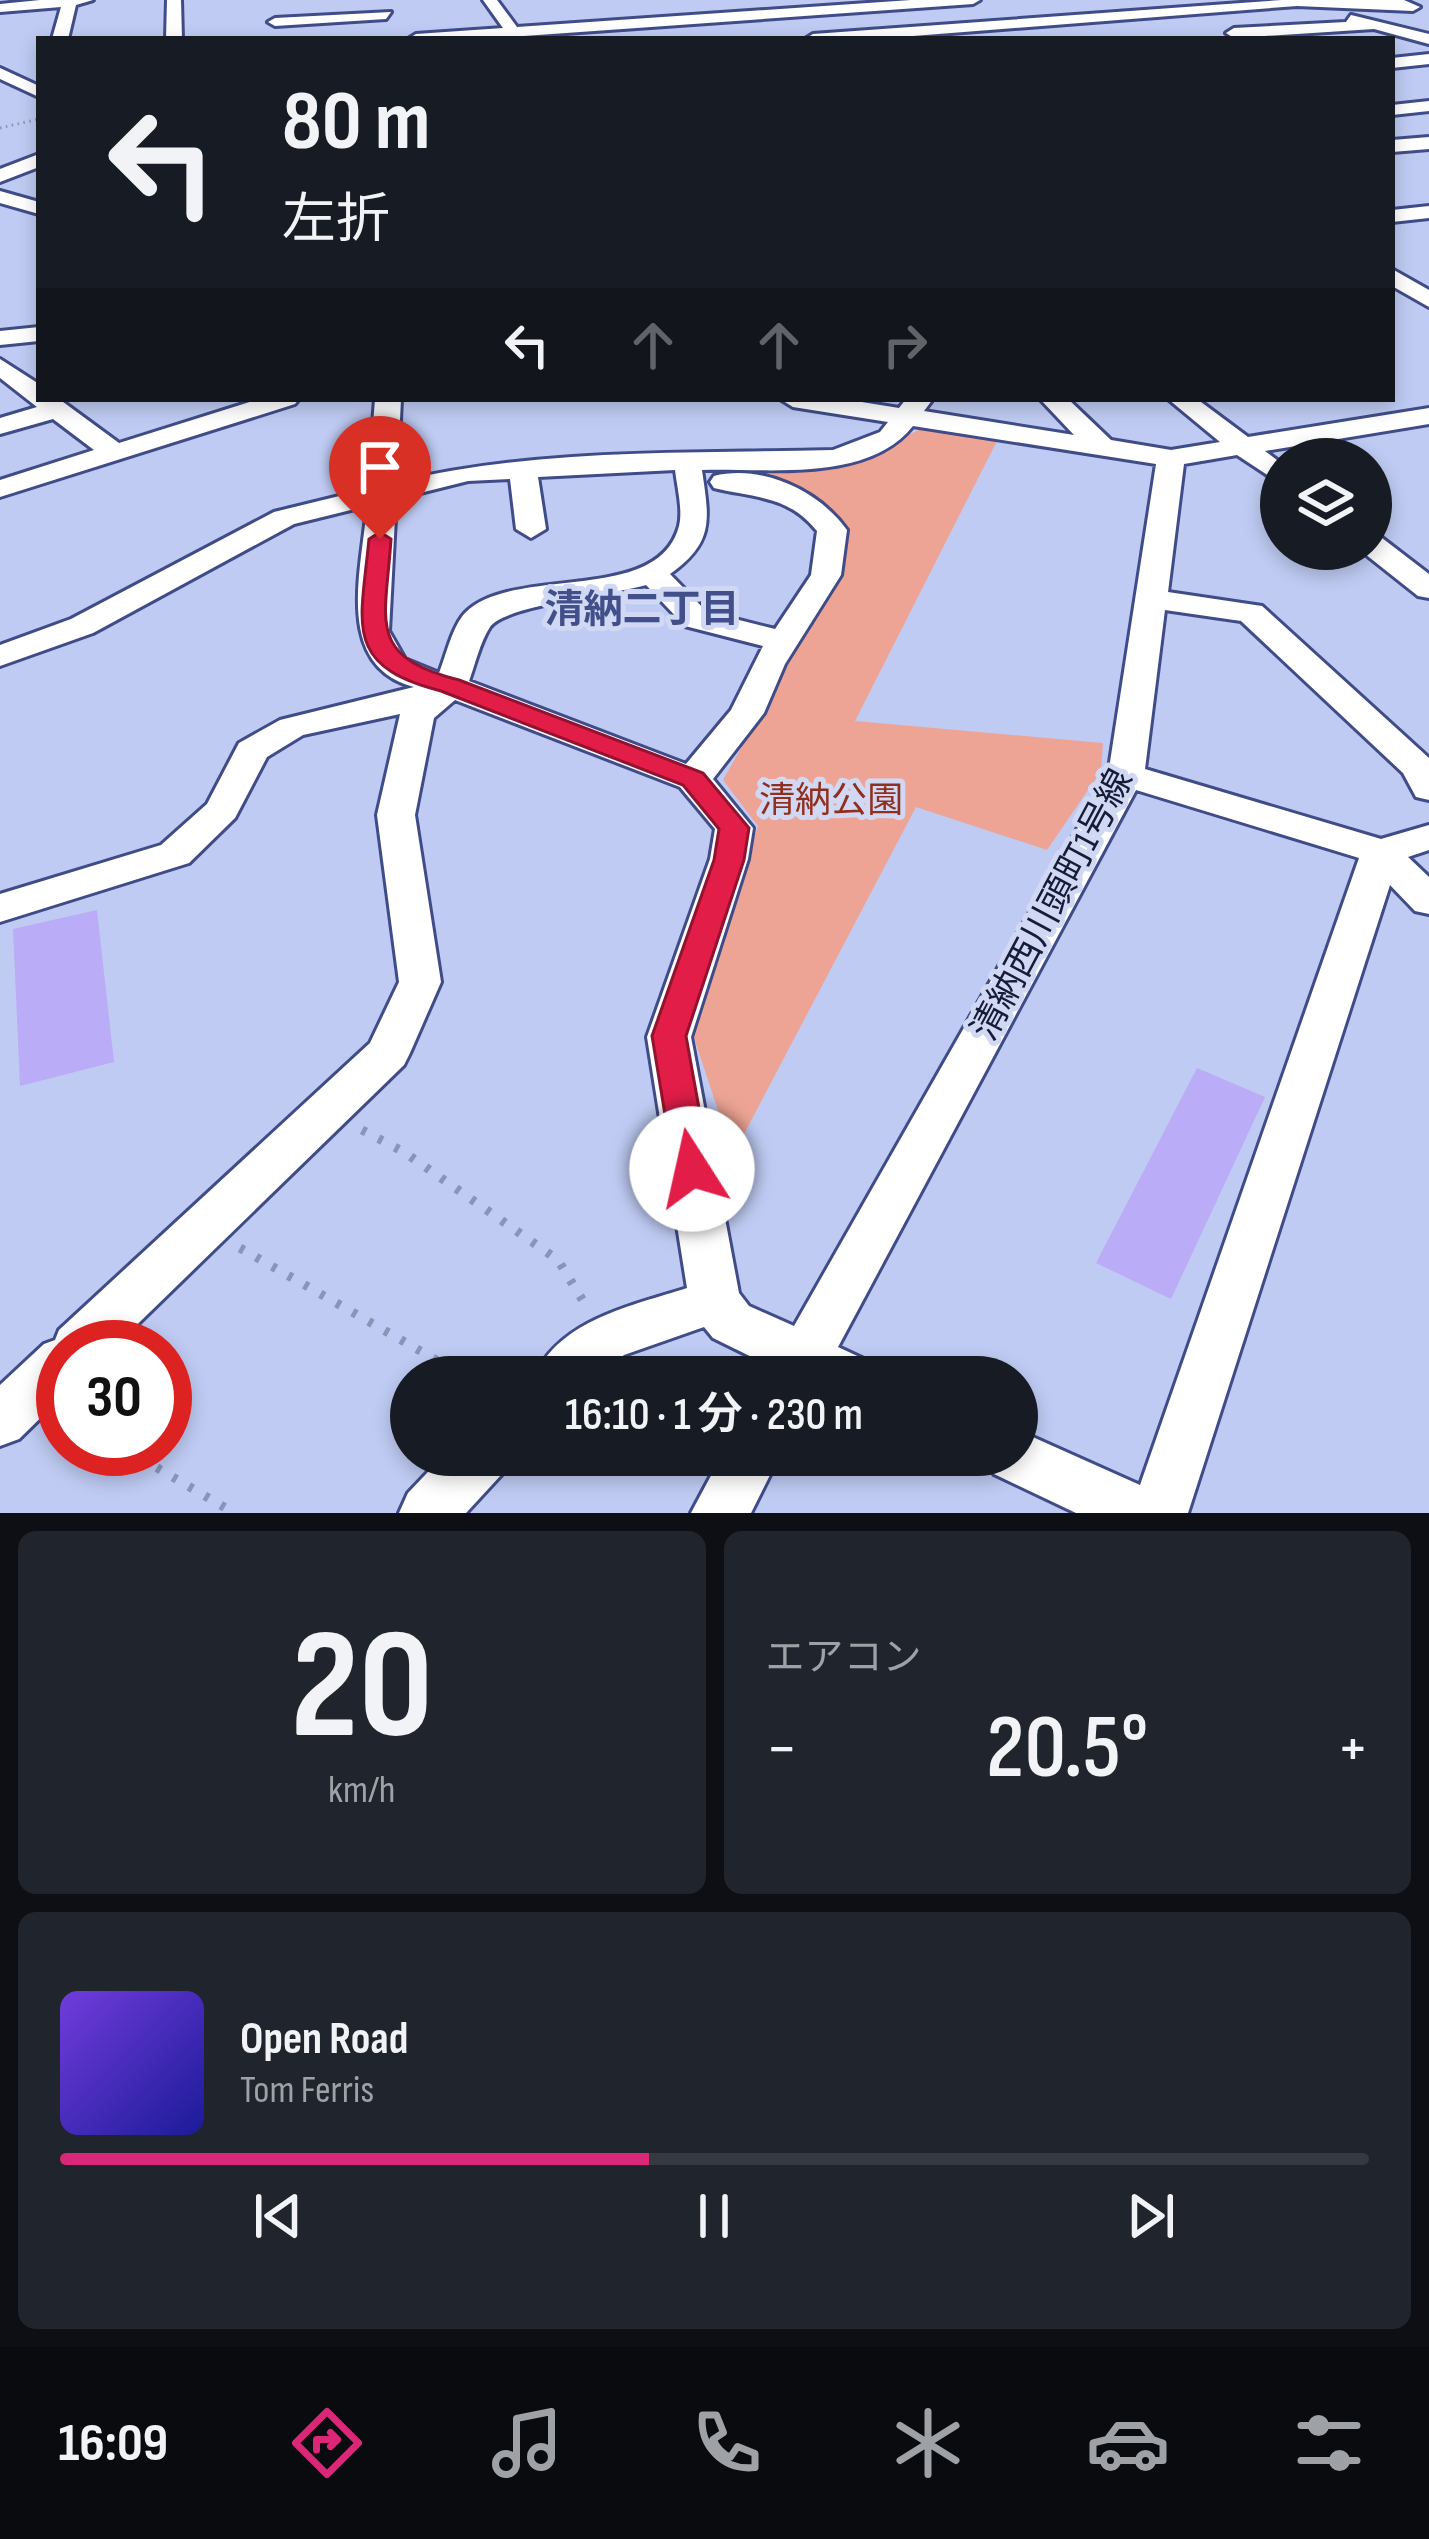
<!DOCTYPE html>
<html lang="ja">
<meta charset="utf-8">
<style>
:root{--surface:#171b24;--page:#20242c;--text:#f1f3f6;--muted:#9ea1a6;--line:#363941;--accent:#db2777}
body{margin:0;font-family:"Sofia Sans Condensed","Noto Sans JP",sans-serif;background:var(--page);color:var(--text);height:100vh;display:flex;flex-direction:column;font-size:45px;white-space:nowrap}
*{box-sizing:border-box;margin:0}
p{font-size:39px;color:var(--muted)}
.icon{flex:none;width:66px;height:66px;fill:none;stroke:currentColor;stroke-width:2;stroke-linecap:round;stroke-linejoin:round}
.map{position:relative;height:1513px;overflow:hidden}
.side{display:flex;flex-direction:column;gap:18px;padding:18px;background:#0d0f14;flex:1}
.side>*{flex:none}
.banner{position:absolute;left:36px;top:36px;width:1359px;height:366px;border-radius:0px;box-shadow:0 6px 18px #0003;background:#171b24;color:var(--text);overflow:hidden}
.controls{position:absolute;left:1260px;top:438px;display:grid;gap:24px}
.controls a{display:grid;place-items:center;width:132px;height:132px;border-radius:50%;background:var(--surface);box-shadow:0 6px 18px #0003;font-size:60px}
.speed{position:absolute;left:36px;top:1320px;display:flex;gap:24px;font-size:60px;font-weight:700;text-align:center}
.speed>*{display:grid;place-content:center;width:156px;height:156px;border-radius:50%;background:var(--surface);box-shadow:0 6px 18px #0003;line-height:1}
.speed .limit{border:18px solid #d22;background:#fff;color:#111}
.pin{position:absolute;display:grid;place-items:center;width:102px;height:102px;color:#fff;margin:-123px -51px;border-radius:50% 50% 50% 0;rotate:-45deg;box-shadow:0 0 12px #0007}
.pin .icon{rotate:45deg}
.me{position:absolute;width:132px;margin:-66px;rotate:350deg;stroke-linejoin:round;filter:drop-shadow(0 0 9px #0008)}
.turn{display:flex;align-items:center;gap:42px;height:252px;padding:0 48px;font-size:54px}
.turn .icon{width:156px;height:156px;stroke-width:2.5}
.turn b{display:block;font-size:84px;line-height:102px}
.lanes{display:flex;align-items:center;height:114px;padding:0 48px;background:#0003;justify-content:center;gap:60px;direction:ltr}
.lanes .off{opacity:.35}
.big{font-size:90px;font-weight:600;line-height:1.1}
.side .card{flex:1;display:flex;flex-direction:column;justify-content:center;gap:18px;min-width:0;padding:0 42px;border-radius:18px;background:var(--page)}
.side .dial{align-items:center;gap:0}
.dial b{font-size:156px;line-height:1}
.song{display:flex;align-items:center;gap:36px}
.cover{width:144px;height:144px;border-radius:18px;background:linear-gradient(135deg,hsl(260 70% 55%),hsl(240 70% 35%))}
.played{height:12px;border-radius:6px;background:linear-gradient(90deg,var(--accent) 45%,var(--line) 45%)}
.keys{display:flex;justify-content:space-around;direction:ltr}
.heat{display:flex;justify-content:space-between;align-items:center;font-size:66px;direction:ltr}
.side .tiles{flex:1;display:grid;gap:18px;grid-template-columns:1fr 1fr}
.card:last-child{grid-column:span 2}
.trip{position:absolute;left:390px;top:1356px;width:648px;height:120px;border-radius:60px;background:var(--surface);box-shadow:0 6px 18px #0003;font-weight:600;line-height:120px;text-align:center}
.dock{display:flex;height:192px;justify-content:space-around;align-items:center;background:#090b0e;color:var(--muted)}
.dock .icon{width:84px;height:84px}
.dock .selected{color:var(--accent)}
.dock b{font-size:54px;color:var(--text)}
.map>svg:first-child{display:block}
.green{fill:#eda494}
.building{fill:#baacf6}
.lines{fill:none;stroke-linecap:round;stroke-linejoin:round}
.minor-casing{stroke:#3f4c87;stroke-width:6}
.path-far1{stroke:#8a94b7;stroke-width:3;stroke-dasharray:1.5 4.5;stroke-linecap:butt}
.path{stroke:#8a94b7;stroke-width:9;stroke-dasharray:4.5 14;stroke-linecap:butt}
.minor{fill:#fff;fill-rule:evenodd}
.route{fill:#e11d48;stroke:#92132f;stroke-width:3}
.labels{text-anchor:middle;stroke-width:10;stroke-linejoin:round;paint-order:stroke}
.park-label{font-size:36px;fill:#912f1e;stroke:#d0d8f4}
.street-label{font-size:36px;fill:#161c35;stroke:#d0d8f4}
.neighbourhood-label{font-size:39px;font-weight:bold;fill:#424f8a;stroke:#d0d8f4}
</style>
<div class="map">
<svg width="1429" height="1513" viewBox="0 0 1429 1513">
<rect width="100%" height="100%" fill="#bfcbf3"/>
<polygon class="green" points="926,426 999,437 855,721 1103,743 1101,771 1047,850 916,807 733,1155 691,1029 758,826 723,780 838,576 842,526 760,479 705,472 871,455"/>
<g class="building">
<polygon points="97,910 114,1062 20,1086 13,929"/>
<polygon points="1197,1068 1265,1097 1171,1299 1096,1263"/>
</g>
<g class="lines">
<g class="minor-casing">
<g id="minor">
<polygon points="40,0 93,0 76,5 68,39 52,39 61,7 0,12 0,4"/>
<polygon points="167,0 181,0 182,39 166,39"/>
<polygon points="483,0 497,0 517,27 911,0 980,0 973,4 524,36 526,39 408,39 416,34 503,28"/>
<polygon points="1282,0 1404,0 1420,7 1413,11 1297,6 875,39 805,39 813,34"/>
<polygon points="391,12 386,19 275,26 268,22 275,18"/>
<polygon points="1351,15 1429,34 1429,44 1374,29 1234,38 1226,33 1234,28 1346,22"/>
<polygon points="1429,54 1429,64 1392,68 1392,58"/>
<polygon points="0,68 39,86 39,97 0,79"/>
<polygon points="1429,101 1429,111 1392,115 1392,105"/>
<polygon points="1429,137 1429,149 1392,152 1392,140"/>
<polygon points="39,154 39,167 0,182 0,169"/>
<polygon points="0,191 39,202 39,214 0,203"/>
<polygon points="1429,206 1429,218 1392,222 1392,210"/>
<polygon points="1392,269 1429,290 1429,307 1392,286"/>
<polygon points="39,327 39,341 0,345 0,331"/>
<polygon points="0,359 39,384 39,399 59,399 119,443 259,399 299,399 295,404 0,497 0,480 94,450 53,419 0,434 0,418 37,407 0,378"/>
<path d="M375,399H401L397,482C538,448 687,454 833,450L880,432L888,422L793,407L780,399H843L899,408L906,399H933L924,411L1074,435L1040,399H1068L1111,440L1171,450L1220,442L1168,399H1197L1248,437L1429,408V424L1265,451L1281,463V484L1237,455L1184,464L1168,592L1262,606L1429,758V800L1416,797L1403,773L1241,621L1165,610L1145,769L1381,839L1429,825V850L1408,857L1429,877V914L1415,911L1390,885L1188,1513H1076L994,1474L986,1455H1017V1430L1140,1485L1359,858L1136,790L838,1347L866,1360L874,1377H767L772,1367L713,1338L704,1327L624,1355L599,1377H534C561,1319 632,1306 687,1288L647,1037L710,859L715,829L680,787L455,700L434,718L415,815L441,982L410,1053L404,1065L114,1347H63V1396L19,1439L0,1446V1385L44,1344L55,1340L59,1330L370,1043L399,982L377,815L400,714L303,735L267,757L235,818L189,863L0,922V894L161,845L207,804L239,743L280,720L414,687C333,666 362,569 367,506L294,524L93,633L0,666V645L71,619L274,512L368,489ZM913,426L1156,464L1108,775L794,1326L749,1306L739,1293L691,1037L748,859L753,828L713,779L764,713L785,664L841,575L847,530C819,491 763,464 714,476L710,482L714,488C755,498 788,495 817,531L811,575L775,629L707,612L670,574C715,542 709,519 702,470C768,468 868,483 913,426ZM675,470C677,487 683,510 679,526C658,606 513,564 465,613C452,627 446,656 439,673L405,659L389,631L396,499L468,481L510,479L516,529L531,538L546,529L538,477ZM646,585L685,626L763,646L731,710L686,764L469,681C475,665 480,642 490,627C505,605 613,595 646,585Z"/>
<polygon points="1371,535 1382,538 1429,574 1429,598 1418,596 1360,550 1371,549"/>
<polygon points="444,1455 510,1455 502,1474 466,1513 399,1513 408,1493"/>
<polygon points="722,1455 780,1455 751,1513 691,1513"/>
</g>
</g>
<polyline class="path-far1" points="0,128 39,119"/>
<g class="path">
<polyline points="362,1130 404,1152 558,1260 588,1309"/>
<polyline points="240,1248 466,1377"/>
<polyline points="125,1449 234,1513"/>
</g>
<use href="#minor" class="minor"/>
</g>
<path class="route" d="M380,532L391,539C386,621 365,656 459,680L703,773L749,828L744,860L686,1036L710,1169L705,1179L692,1183L679,1179L674,1169L652,1036L714,860L719,829L683,785L441,691C342,666 361,624 369,539Z"/>
<g class="labels">
<g class="park-label">
<text x="831" y="812">清納公園</text>
</g>
<g class="street-label">
<text transform="translate(1051 904) rotate(-62)" y="13">清納西川頭町1号線</text>
</g>
<g class="neighbourhood-label">
<text x="642" y="622">清納二丁目</text>
</g>
</g>
</svg>
<div class="controls">
<a><svg class="icon" aria-label="layers" viewBox="0 0 24 24"><path d="M12 4l9 5-9 5-9-5zM3 14l9 5 9-5"/></svg></a>
</div>
<div class="speed"><div class="limit">30</div></div>
<div class="pin" style="left:380px;top:539px;background:#d93025"><svg class="icon" aria-label="arrive" viewBox="0 0 24 24"><path d="M6 21V4h12l-3 4 3 4H6"/></svg></div>
<svg class="me" style="left:692px;top:1169px" viewBox="-20 -20 40 40"><circle r="19" fill="#fff"/><path d="M0-13L10 11 0 6-10 11z" fill="#e11d48"/></svg>
<div class="trip">16:10 · 1 分 · 230 m</div>
<div class="banner">
<div class="turn"><svg class="icon" aria-label="left" viewBox="0 0 24 24"><path d="M17 20v-9H6M10 6l-5 5 5 5"/></svg><div><b>80 m</b>左折</div></div>
<div class="lanes"><svg class="icon" aria-label="left" viewBox="0 0 24 24"><path d="M17 20v-9H6M10 6l-5 5 5 5"/></svg><svg class="icon off" aria-label="ahead" viewBox="0 0 24 24"><path d="M12 20V5M6 11l6-6 6 6"/></svg><svg class="icon off" aria-label="ahead" viewBox="0 0 24 24"><path d="M12 20V5M6 11l6-6 6 6"/></svg><svg class="icon off" aria-label="right" viewBox="0 0 24 24"><path d="M7 20v-9h11M14 6l5 5-5 5"/></svg></div>
</div>
</div>
<section class="side">
<div class="tiles">
<div class="card dial"><b>20</b><p>km/h</p></div>
<div class="card"><p>エアコン</p>
<div class="heat"><a>−</a><b class="big">20.5°</b><a>+</a></div>
</div>
<div class="card">
<div class="song"><i class="cover"></i><div><b>Open Road</b><p>Tom Ferris</p></div></div>
<div class="played"></div>
<div class="keys"><svg class="icon" aria-label="previous" viewBox="0 0 24 24"><path d="M18 5L8 12l10 7zM5 5v14"/></svg><svg class="icon" aria-label="pause" viewBox="0 0 24 24"><path d="M8 5v14M16 5v14"/></svg><svg class="icon" aria-label="next" viewBox="0 0 24 24"><path d="M6 5l10 7-10 7zM19 5v14"/></svg></div>
</div>
</div>
</section>
<nav class="dock">
<b>16:09</b>
<svg class="icon selected" aria-label="directions" viewBox="0 0 24 24"><path d="M12 3l9 9-9 9-9-9zM9 14v-3h6M13 9l2 2-2 2"/></svg>
<svg class="icon" aria-label="music" viewBox="0 0 24 24"><path d="M9 18V5l10-2v13"/><circle cx="6" cy="18" r="3"/><circle cx="16" cy="16" r="3"/></svg>
<svg class="icon" aria-label="phone" viewBox="0 0 24 24"><path d="M5 4h4l2 5-3 2q2 4 5 5l2-3 5 2v4C11 20 4 13 5 4z"/></svg>
<svg class="icon" aria-label="climate" viewBox="0 0 24 24"><path d="M12 3v18M4 7l16 10M4 17L20 7"/></svg>
<svg class="icon" aria-label="car" viewBox="0 0 24 24"><path d="M5 17H2v-5l4-1 3-4h7l3 4 3 1v5h-3M9 17h6M6 11h13"/><circle cx="7" cy="17" r="2"/><circle cx="17" cy="17" r="2"/></svg>
<svg class="icon" aria-label="filters" viewBox="0 0 24 24"><path d="M4 7h16M4 17h16"/><circle cx="9" cy="7" r="2"/><circle cx="15" cy="17" r="2"/></svg>
</nav>
